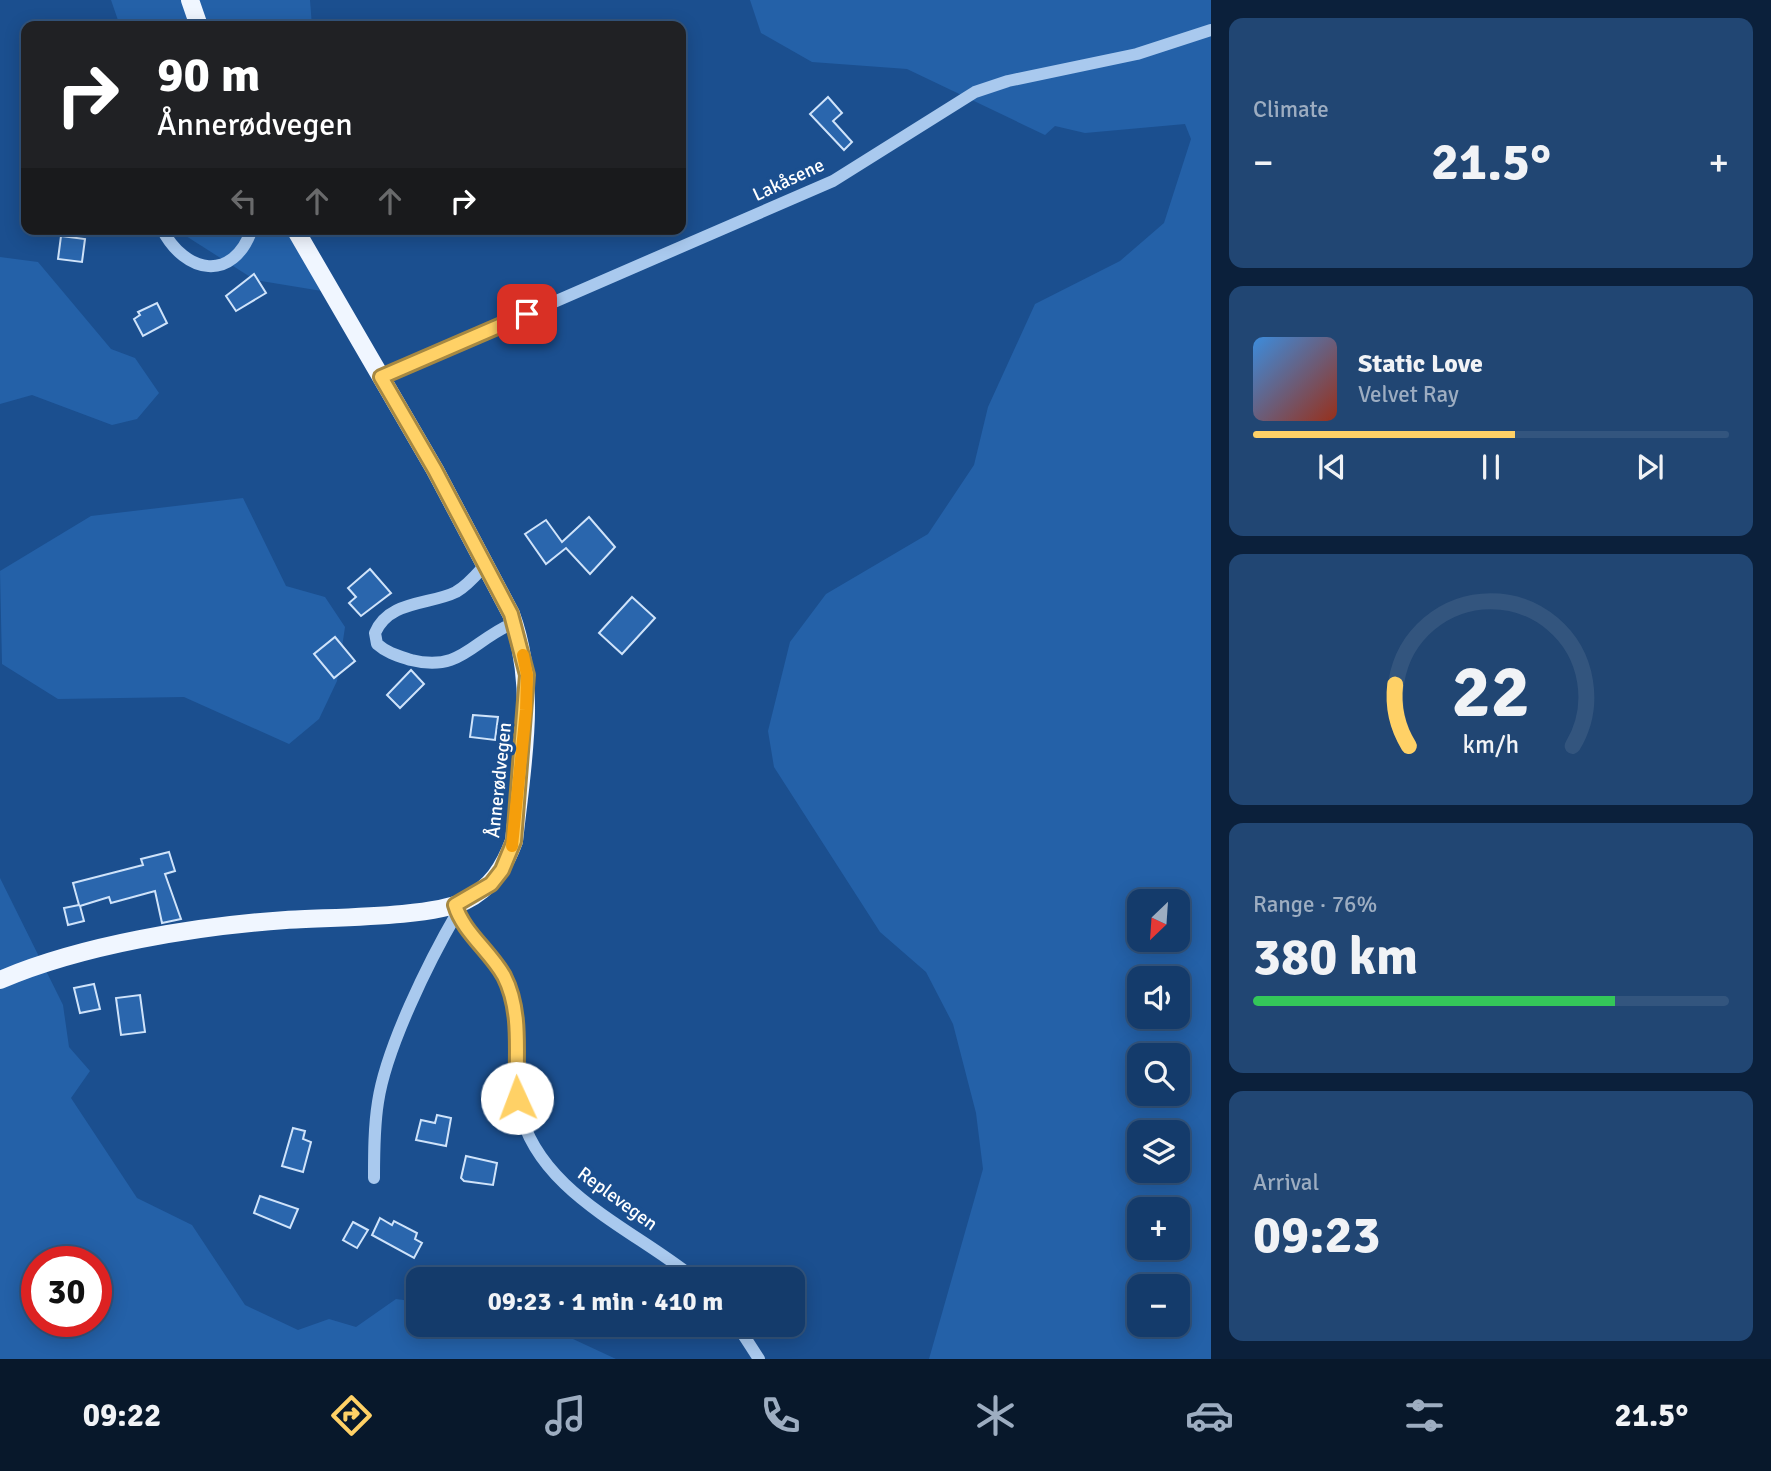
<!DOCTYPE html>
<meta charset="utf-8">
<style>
:root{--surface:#143b6b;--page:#214673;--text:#f1f3f6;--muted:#9dadc1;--line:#33557e;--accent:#ffd166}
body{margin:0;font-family:Signika,sans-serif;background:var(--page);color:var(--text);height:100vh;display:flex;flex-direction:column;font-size:26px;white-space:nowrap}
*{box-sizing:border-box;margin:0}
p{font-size:23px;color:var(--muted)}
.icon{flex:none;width:38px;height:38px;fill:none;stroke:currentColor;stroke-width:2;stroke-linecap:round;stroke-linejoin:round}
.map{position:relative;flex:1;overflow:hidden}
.sheet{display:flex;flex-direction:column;gap:18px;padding:18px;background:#0b203b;width:560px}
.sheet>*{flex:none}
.hud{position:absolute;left:21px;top:21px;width:665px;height:214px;border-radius:14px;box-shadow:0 4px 18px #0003,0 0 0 2px var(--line);background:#202124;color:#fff;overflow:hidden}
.needle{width:46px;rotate:205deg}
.tools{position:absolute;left:1127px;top:889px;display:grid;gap:14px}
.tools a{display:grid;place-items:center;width:63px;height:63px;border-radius:14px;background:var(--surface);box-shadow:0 4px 18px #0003,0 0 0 2px var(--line);font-size:35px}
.speed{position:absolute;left:21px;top:1246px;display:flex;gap:14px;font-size:35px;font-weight:700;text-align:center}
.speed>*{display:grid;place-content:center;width:91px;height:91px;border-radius:50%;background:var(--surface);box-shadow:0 4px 18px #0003,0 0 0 2px var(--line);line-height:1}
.speed .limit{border:10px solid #d22;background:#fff;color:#111}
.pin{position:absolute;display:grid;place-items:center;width:60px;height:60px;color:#fff;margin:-30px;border-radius:14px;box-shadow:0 4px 10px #0006}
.me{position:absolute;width:77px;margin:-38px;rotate:358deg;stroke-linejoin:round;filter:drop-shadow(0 0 5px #0008)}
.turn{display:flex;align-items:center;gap:24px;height:147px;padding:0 21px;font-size:32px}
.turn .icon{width:91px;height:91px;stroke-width:2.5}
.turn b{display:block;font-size:49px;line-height:60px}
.lanes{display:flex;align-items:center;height:66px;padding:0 21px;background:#0003;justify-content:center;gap:35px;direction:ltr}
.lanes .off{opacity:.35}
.big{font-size:52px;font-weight:700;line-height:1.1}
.sheet .card{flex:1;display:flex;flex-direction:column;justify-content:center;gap:10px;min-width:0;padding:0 24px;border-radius:14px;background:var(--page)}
.sheet .dial{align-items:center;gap:0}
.dial svg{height:182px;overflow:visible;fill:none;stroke:var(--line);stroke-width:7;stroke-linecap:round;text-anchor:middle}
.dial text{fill:var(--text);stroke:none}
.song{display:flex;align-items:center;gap:21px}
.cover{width:84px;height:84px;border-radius:10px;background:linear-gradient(135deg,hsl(210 70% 55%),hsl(10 70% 35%))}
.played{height:7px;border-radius:4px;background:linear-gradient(90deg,var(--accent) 55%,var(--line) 55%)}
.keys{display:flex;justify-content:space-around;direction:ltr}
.heat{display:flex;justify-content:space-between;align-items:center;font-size:38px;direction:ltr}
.charge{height:10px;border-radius:5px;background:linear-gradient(90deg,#34c759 76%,var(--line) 0)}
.trip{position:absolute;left:406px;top:1267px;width:399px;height:70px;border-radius:14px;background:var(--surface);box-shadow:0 4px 18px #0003,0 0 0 2px var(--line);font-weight:700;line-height:70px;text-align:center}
.tab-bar{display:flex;height:112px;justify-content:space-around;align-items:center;background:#08182b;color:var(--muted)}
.tab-bar .icon{width:49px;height:49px}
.tab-bar .current{color:var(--accent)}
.tab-bar b{font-size:32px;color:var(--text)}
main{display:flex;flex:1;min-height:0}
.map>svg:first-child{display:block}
.green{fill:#2461a8;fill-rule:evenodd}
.building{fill:#2a66ad;stroke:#cfe3fa;stroke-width:2}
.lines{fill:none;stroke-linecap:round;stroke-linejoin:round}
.minor{stroke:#a9c9ee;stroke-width:12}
.major{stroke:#f0f6ff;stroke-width:18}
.route-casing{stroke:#a68842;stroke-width:18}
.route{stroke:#ffd166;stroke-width:12}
.slow{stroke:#f59e0b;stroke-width:12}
.labels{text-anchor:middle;stroke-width:7;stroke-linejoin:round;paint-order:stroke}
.street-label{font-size:19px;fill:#fff;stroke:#1b4f8f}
</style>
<main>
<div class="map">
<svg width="1211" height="1359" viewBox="0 0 1211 1359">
<rect width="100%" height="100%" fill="#1b4f8f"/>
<g class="green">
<polygon points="111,0 310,0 312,26 120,26"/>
<path d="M750,0H1211V1359H929L983,1169L976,1113L953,1024L926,972L880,932L774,767L768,731L790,642L826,594L928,534L974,465L988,407L1035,304L1120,261L1164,223L1191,139L1185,124L1085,133L1055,126L1045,135L907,69L812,62L761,33ZM1139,901H1178V940H1139ZM1139,978H1178V1017H1139ZM1139,1055H1178V1094H1139ZM1139,1132H1178V1171H1139ZM1139,1209H1178V1248H1139ZM1139,1286H1178V1325H1139Z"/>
<polygon points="175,229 298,229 328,292 255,280"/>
<polygon points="0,257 38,262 111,349 135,358 159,393 137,419 112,425 32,395 0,404"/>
<polygon points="243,498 286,586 325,597 345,627 337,681 319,719 289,744 184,697 58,699 2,664 0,571 91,516"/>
<path d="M0,878L63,1005L69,1047L90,1071L71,1098L137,1198L192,1225L245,1305L298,1330L329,1319L356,1327L396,1299L418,1302V1325H543L616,1359H0ZM37,1262H96V1321H37Z"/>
</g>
<g class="building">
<polygon points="828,97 842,113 833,121 852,142 844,150 810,114"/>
<polygon points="61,236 85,239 82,262 58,259"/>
<polygon points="254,274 266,293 236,311 226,296"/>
<polygon points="157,303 167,323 143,336 134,319 140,315 138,312"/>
<polygon points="589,517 615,547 590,574 566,548 546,564 525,534 546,520 562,542"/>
<polygon points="370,569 391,593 361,616 349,603 356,597 348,588"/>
<polygon points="632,597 655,618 622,654 599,633"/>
<polygon points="335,637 355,661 334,678 314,654"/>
<polygon points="411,670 424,684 400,708 387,695"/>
<polygon points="473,715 498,717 495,740 470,737"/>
<polygon points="169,852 175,871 165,874 181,919 162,923 155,891 111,903 109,897 80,906 84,921 68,925 64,908 79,905 73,883 143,865 141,859"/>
<polygon points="94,984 100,1009 80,1013 74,988"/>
<polygon points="140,995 145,1032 121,1035 116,998"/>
<polygon points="437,1115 451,1118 446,1146 416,1140 421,1120 435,1123"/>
<polygon points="293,1128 305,1131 303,1139 311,1142 303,1172 282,1166"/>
<polygon points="466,1156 497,1163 493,1185 464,1181 461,1178"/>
<polygon points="260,1196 298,1209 290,1228 254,1213"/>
<polygon points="380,1218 392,1225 394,1221 417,1233 415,1239 422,1243 414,1258 372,1235"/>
<polygon points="353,1222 368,1230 357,1248 343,1240"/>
</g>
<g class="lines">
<g class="minor">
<path d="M162,229C185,274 233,283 252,229"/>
<polyline points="381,377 833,181 975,92 1008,81 1137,54 1211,30"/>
<path d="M485,565C476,575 468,585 456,592C430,605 389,600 375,633L377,644C387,653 399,656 411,660C462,673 473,639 514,623"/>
<path d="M455,905C464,938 500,960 511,996C523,1032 511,1070 519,1107C537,1192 634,1229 695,1279"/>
<path d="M374,1178C374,1152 374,1127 378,1102C386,1048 429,961 457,913"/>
<polyline points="737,1325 759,1359"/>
</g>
<g class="major">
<polyline points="190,0 199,26"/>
<path d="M0,980C81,945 197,926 286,920C328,917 431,918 465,901C491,888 504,868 514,841C522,765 538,688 511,614L435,470L295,229"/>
</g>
</g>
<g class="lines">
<g class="route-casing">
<path id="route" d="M517,1098C515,1058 523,1013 504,976C490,951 463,932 455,905L491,884L502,870L514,841L527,675L511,614L435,470L381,377L527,314"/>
</g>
<use href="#route" class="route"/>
<polyline class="slow" points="512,846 526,710 527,675 523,655"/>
</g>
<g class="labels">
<g class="street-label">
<text transform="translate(788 179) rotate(-25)" y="7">Lakåsene</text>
<text transform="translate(498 780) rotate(-84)" y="7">Ånnerødvegen</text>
<text transform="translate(618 1198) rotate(36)" y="7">Replevegen</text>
</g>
</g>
</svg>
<div class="tools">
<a><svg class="needle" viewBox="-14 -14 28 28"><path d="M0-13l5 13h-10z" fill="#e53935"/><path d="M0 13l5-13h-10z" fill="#9dadc1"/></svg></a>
<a><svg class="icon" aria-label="sound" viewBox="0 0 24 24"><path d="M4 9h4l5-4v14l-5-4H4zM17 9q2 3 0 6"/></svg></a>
<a><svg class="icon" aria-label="search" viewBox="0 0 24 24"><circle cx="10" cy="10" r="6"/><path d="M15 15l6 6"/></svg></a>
<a><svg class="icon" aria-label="layers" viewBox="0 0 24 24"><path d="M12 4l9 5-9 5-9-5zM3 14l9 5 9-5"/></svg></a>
<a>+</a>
<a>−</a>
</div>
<div class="speed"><div class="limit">30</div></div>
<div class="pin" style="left:527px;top:314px;background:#d93025"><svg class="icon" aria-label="arrive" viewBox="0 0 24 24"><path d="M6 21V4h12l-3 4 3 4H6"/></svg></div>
<svg class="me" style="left:517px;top:1098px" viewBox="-20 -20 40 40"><circle r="19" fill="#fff"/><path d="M0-13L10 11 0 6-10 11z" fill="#ffd166"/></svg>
<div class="trip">09:23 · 1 min · 410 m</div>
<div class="hud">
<div class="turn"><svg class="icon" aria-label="right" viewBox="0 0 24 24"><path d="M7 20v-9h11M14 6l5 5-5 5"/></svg><div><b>90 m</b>Ånnerødvegen</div></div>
<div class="lanes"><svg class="icon off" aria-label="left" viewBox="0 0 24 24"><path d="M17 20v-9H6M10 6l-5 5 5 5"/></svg><svg class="icon off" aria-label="ahead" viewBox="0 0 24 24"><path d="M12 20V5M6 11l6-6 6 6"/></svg><svg class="icon off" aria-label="ahead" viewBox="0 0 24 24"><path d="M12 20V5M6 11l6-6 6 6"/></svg><svg class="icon" aria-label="right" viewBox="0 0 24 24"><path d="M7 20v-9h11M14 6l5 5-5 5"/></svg></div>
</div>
</div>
<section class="sheet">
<div class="card"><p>Climate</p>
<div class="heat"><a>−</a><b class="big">21.5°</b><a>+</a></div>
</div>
<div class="card">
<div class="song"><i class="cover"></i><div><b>Static Love</b><p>Velvet Ray</p></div></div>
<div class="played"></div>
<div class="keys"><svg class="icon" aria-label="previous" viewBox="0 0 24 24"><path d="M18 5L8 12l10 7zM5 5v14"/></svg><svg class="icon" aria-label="pause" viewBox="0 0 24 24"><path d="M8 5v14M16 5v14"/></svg><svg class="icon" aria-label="next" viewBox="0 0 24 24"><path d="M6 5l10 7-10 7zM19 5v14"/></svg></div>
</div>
<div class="card dial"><svg viewBox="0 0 100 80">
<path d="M14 69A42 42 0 1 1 86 69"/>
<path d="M14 69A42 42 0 0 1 8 42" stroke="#ffd166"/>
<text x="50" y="56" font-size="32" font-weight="700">22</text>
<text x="50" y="72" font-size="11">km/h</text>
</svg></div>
<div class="card"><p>Range · 76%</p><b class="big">380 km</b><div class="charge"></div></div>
<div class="card"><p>Arrival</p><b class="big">09:23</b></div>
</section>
</main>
<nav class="tab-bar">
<b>09:22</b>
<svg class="icon current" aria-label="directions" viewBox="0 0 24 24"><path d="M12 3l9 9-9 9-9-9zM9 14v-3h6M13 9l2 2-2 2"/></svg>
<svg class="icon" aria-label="music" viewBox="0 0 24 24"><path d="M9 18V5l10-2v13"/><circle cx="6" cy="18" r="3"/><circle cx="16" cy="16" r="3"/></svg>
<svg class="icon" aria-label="phone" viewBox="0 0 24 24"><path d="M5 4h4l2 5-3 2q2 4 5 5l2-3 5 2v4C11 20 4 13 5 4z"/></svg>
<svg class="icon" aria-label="climate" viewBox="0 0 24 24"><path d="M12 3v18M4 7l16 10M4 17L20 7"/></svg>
<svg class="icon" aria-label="car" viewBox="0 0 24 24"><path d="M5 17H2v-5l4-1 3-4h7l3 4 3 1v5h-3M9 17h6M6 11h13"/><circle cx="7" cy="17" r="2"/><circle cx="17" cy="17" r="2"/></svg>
<svg class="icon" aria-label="filters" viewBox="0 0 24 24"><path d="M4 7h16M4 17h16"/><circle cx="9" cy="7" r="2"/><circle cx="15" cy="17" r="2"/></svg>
<b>21.5°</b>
</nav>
